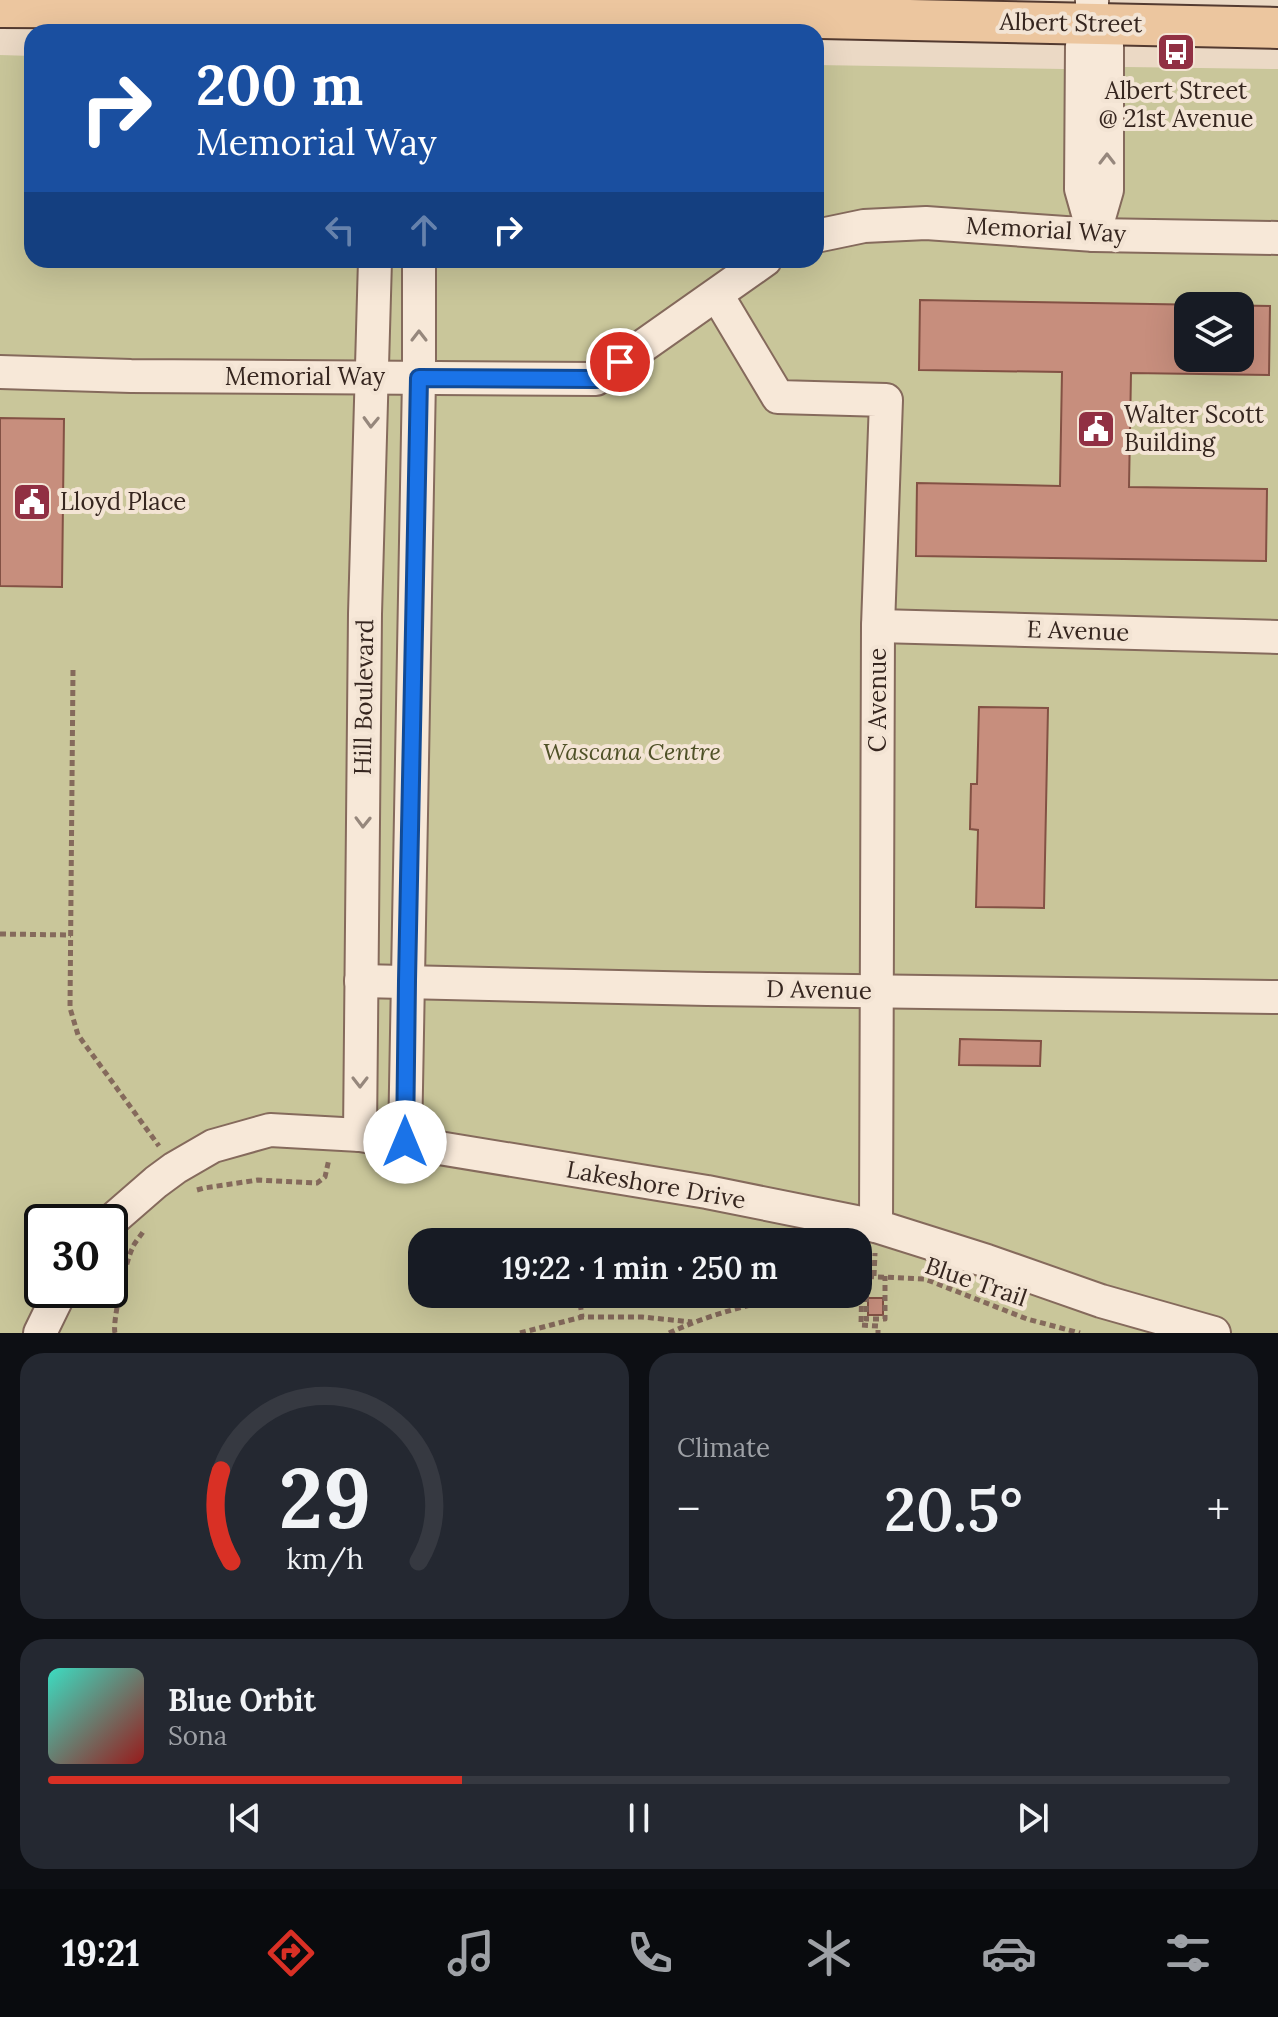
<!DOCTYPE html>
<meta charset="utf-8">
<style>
:root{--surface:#171b24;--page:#242831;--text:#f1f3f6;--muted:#9ea1a6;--line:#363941;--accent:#d93025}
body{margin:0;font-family:Lora,serif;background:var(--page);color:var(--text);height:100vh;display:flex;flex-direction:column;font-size:30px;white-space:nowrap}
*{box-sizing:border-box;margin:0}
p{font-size:26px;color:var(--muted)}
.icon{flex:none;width:44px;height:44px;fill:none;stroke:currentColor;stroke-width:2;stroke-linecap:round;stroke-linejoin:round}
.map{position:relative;height:1333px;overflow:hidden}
.drawer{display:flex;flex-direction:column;gap:20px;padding:20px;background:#0d0f14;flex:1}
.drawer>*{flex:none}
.hud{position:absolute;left:24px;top:24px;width:800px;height:244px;border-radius:24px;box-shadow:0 8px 32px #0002;background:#1a4fa0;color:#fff;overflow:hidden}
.controls{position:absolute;left:1174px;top:292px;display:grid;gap:16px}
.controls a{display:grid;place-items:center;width:80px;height:80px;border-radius:16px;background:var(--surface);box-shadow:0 8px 32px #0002;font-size:40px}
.speed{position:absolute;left:24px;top:1204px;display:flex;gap:16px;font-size:40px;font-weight:700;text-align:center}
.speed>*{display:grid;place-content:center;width:104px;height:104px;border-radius:50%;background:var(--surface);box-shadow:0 8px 32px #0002;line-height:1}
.speed .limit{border:4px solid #111;border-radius:12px;background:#fff;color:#111}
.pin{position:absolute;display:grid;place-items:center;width:68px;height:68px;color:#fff;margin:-34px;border:4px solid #fff;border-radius:50%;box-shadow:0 2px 8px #0007}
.me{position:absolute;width:88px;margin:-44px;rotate:0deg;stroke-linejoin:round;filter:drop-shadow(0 0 6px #0008)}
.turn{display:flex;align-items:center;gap:28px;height:168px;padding:0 40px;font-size:36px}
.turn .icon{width:104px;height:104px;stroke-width:2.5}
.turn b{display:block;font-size:56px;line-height:68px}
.lanes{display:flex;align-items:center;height:76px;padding:0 40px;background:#0003;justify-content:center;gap:40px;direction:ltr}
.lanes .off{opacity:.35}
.big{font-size:60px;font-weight:600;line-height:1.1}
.drawer .tile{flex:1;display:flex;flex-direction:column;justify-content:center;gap:12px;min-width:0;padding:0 28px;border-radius:24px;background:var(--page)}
.drawer .dial{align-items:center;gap:0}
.dial svg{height:208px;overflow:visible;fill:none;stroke:var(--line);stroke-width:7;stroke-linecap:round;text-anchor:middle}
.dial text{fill:var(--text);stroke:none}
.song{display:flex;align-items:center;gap:24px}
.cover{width:96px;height:96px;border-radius:12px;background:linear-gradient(135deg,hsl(170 70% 55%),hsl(0 70% 35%))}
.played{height:8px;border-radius:4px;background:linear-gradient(90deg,var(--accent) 35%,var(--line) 35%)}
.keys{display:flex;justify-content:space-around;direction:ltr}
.heat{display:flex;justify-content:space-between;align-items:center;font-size:44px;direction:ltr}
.drawer .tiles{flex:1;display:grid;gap:20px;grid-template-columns:1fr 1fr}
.tile:last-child{grid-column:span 2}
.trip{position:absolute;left:408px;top:1228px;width:464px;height:80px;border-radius:24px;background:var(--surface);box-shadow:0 8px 32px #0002;font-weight:600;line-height:80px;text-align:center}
.tab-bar{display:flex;height:128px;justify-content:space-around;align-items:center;background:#090b0e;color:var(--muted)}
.tab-bar .icon{width:56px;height:56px}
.tab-bar .active{color:var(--accent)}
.tab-bar b{font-size:36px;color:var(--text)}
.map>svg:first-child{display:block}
.green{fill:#c9c69a;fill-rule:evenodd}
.building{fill:#c78e7d;stroke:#835144;stroke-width:2;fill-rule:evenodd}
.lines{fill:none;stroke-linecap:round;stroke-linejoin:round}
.minor-casing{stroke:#856a5c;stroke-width:36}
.major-casing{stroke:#533a30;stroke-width:44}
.path{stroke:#856a5c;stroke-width:5;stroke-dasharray:6 4;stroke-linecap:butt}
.minor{stroke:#f7e8d8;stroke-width:32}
.major{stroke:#ecc69f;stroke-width:40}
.oneway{stroke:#96877c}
.route-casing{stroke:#114b97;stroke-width:20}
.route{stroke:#1a73e8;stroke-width:14}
.labels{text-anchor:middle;stroke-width:8;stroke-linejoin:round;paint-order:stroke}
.street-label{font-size:24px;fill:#36261f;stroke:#f3e4d4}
.poi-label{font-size:24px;fill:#36261f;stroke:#f3e4d4;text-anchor:start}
.park-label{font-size:24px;font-style:italic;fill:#4f5127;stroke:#f3e4d4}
</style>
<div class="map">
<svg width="1278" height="1333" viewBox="0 0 1278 1333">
<rect width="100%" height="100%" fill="#ebd9c5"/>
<path class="green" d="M0,55L32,56V260H816V65L1063,69L1127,67L1278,69V1333H0ZM1188,306H1240V358H1188ZM42,1222H110V1290H42ZM422,1242H858V1294H422Z"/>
<g class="building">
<path d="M920,300L1270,306L1269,375L1131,373L1129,487L1267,489L1266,561L916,556L917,483L1060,486L1062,372L919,370ZM1188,306H1240V358H1188Z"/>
<polygon points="0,418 64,419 62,587 0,586"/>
<polygon points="979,707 1048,708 1044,908 976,907 978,830 970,829 971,784 977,784"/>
<polygon points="960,1039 1041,1041 1040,1066 959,1065"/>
<rect x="868" y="1298" width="15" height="17"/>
</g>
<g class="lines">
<g class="minor-casing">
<g id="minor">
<polyline points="1092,0 1092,24 1082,45 1081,189 1094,235"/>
<polyline points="1092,24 1107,45 1107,190 1094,235"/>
<polyline points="816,236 864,226 926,223 1094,235 1278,238"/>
<polyline points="717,295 778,397 886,400 878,626 876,1226"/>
<polyline points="0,372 131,376 596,379 765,260"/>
<polyline points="878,626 1278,637"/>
<polyline points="361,981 707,989 1278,997"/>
<polyline points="360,1135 365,614 375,260"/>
<polyline points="405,1142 419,378 419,260"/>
<polyline points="110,1222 156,1182 175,1168 213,1146 270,1130 360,1135 707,1192 876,1226 987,1261 1101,1301 1214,1333"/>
<polyline points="40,1333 61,1290"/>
</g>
</g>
<g class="major-casing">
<polyline id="major" points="0,7 404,9 1278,28"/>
</g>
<g class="path">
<polyline points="73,670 70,1008 78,1035 159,1146"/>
<polyline points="0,934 71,935"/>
<polyline points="197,1190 204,1188 258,1180 317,1183 325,1177 329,1159"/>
<polyline points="858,1276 925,1279 1027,1319 1080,1333"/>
<polyline points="862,1276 861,1325 878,1326 878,1333"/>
<polyline points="867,1276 866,1319 885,1319 885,1276"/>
<polyline points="874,1276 875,1253"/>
<polyline points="579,1294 582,1317"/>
<path d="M115,1333C112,1322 126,1261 132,1249C134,1243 139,1238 143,1232"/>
<polyline points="520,1333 582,1317 642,1317 692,1322"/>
<path d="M669,1333C712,1313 761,1301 807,1294"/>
</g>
<use href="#minor" class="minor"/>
<use href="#major" class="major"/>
</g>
<defs><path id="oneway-chevron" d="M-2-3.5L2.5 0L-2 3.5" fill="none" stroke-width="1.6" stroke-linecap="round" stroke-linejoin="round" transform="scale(2)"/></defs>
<g class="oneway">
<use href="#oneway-chevron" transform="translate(1107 159) rotate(-90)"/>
<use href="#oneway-chevron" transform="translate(419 336) rotate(-90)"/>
<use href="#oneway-chevron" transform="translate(371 422) rotate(92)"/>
<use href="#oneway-chevron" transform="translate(363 822) rotate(91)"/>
<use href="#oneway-chevron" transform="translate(360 1082) rotate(90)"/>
</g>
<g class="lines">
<g class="route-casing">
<polyline id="route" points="405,1142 407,981 419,378 596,379 620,362"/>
</g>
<use href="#route" class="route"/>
</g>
<defs>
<g id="bus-square" transform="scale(2)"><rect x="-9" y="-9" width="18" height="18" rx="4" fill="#913043" stroke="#f3e4d4"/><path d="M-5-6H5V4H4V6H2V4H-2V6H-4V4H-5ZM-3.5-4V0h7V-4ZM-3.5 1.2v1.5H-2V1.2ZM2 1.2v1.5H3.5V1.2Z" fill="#fff"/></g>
<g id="civic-square" transform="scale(2)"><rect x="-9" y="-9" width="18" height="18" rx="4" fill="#913043" stroke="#f3e4d4"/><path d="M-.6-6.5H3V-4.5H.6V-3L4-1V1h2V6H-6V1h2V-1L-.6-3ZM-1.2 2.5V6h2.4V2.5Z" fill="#fff"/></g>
</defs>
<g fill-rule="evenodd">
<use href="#bus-square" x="1176" y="52"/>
<use href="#civic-square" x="1096" y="429"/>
<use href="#civic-square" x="32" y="502"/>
</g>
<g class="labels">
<g class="street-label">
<text transform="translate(1071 23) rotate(1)" y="8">Albert Street</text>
<text transform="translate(1046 230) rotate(3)" y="8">Memorial Way</text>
<text x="305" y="385">Memorial Way</text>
<text transform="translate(1078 631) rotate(2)" y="8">E Avenue</text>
<text transform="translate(364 697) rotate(-89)" y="8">Hill Boulevard</text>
<text transform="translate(878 700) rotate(-90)" y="8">C Avenue</text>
<text transform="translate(819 990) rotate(1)" y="8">D Avenue</text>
<text transform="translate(656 1185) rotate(10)" y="8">Lakeshore Drive</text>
<text transform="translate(976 1282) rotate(19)" y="8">Blue Trail</text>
</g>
<g class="poi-label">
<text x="1176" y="99" text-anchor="middle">Albert Street<tspan x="1176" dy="28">@ 21st Avenue</tspan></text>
<text x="1124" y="423">Walter Scott<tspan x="1124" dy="28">Building</tspan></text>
<text x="60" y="510">Lloyd Place</text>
</g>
<g class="park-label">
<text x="632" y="760">Wascana Centre</text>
</g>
</g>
</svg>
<div class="controls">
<a><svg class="icon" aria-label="layers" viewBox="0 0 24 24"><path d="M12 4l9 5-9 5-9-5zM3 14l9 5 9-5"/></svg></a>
</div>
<div class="speed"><div class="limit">30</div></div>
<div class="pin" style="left:620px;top:362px;background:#d93025"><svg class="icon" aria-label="arrive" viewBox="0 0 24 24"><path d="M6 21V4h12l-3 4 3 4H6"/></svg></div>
<svg class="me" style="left:405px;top:1142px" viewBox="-20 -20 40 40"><circle r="19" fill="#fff"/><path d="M0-13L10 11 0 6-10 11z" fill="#1a73e8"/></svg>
<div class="trip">19:22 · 1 min · 250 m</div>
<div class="hud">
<div class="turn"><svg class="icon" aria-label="right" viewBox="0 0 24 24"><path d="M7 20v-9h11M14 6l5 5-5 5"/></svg><div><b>200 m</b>Memorial Way</div></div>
<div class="lanes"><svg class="icon off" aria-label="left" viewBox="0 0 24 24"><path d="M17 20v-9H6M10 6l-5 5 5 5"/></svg><svg class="icon off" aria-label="ahead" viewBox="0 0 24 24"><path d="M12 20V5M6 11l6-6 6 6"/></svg><svg class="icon" aria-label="right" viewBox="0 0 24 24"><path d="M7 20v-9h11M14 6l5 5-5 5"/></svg></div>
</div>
</div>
<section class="drawer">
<div class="tiles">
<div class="tile dial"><svg viewBox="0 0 100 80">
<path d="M14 69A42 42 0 1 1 86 69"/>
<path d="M14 69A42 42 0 0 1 10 34" stroke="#d93025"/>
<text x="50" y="56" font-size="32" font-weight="700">29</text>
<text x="50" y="72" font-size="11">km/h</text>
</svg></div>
<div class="tile"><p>Climate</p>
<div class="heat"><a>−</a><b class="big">20.5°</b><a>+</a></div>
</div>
<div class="tile">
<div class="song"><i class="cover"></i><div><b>Blue Orbit</b><p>Sona</p></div></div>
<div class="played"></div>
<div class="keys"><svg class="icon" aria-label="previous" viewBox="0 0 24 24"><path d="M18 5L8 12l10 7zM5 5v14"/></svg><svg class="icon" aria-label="pause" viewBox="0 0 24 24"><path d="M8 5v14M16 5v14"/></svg><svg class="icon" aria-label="next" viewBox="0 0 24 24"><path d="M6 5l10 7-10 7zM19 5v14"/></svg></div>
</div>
</div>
</section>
<nav class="tab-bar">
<b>19:21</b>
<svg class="icon active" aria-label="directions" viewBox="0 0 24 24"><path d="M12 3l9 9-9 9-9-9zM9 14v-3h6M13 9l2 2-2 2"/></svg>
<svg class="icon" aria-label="music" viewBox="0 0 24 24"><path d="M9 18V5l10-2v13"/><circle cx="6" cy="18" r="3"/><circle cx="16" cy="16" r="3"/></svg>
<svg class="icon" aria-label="phone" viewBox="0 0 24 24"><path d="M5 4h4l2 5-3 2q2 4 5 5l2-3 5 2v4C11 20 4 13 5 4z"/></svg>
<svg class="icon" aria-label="climate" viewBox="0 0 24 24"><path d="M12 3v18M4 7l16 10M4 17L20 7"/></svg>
<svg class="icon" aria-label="car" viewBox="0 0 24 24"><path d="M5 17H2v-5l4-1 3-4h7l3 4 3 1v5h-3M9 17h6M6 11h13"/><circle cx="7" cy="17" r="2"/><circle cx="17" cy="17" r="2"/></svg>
<svg class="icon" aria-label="filters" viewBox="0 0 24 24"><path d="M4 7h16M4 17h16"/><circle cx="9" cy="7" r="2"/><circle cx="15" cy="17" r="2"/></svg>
</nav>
